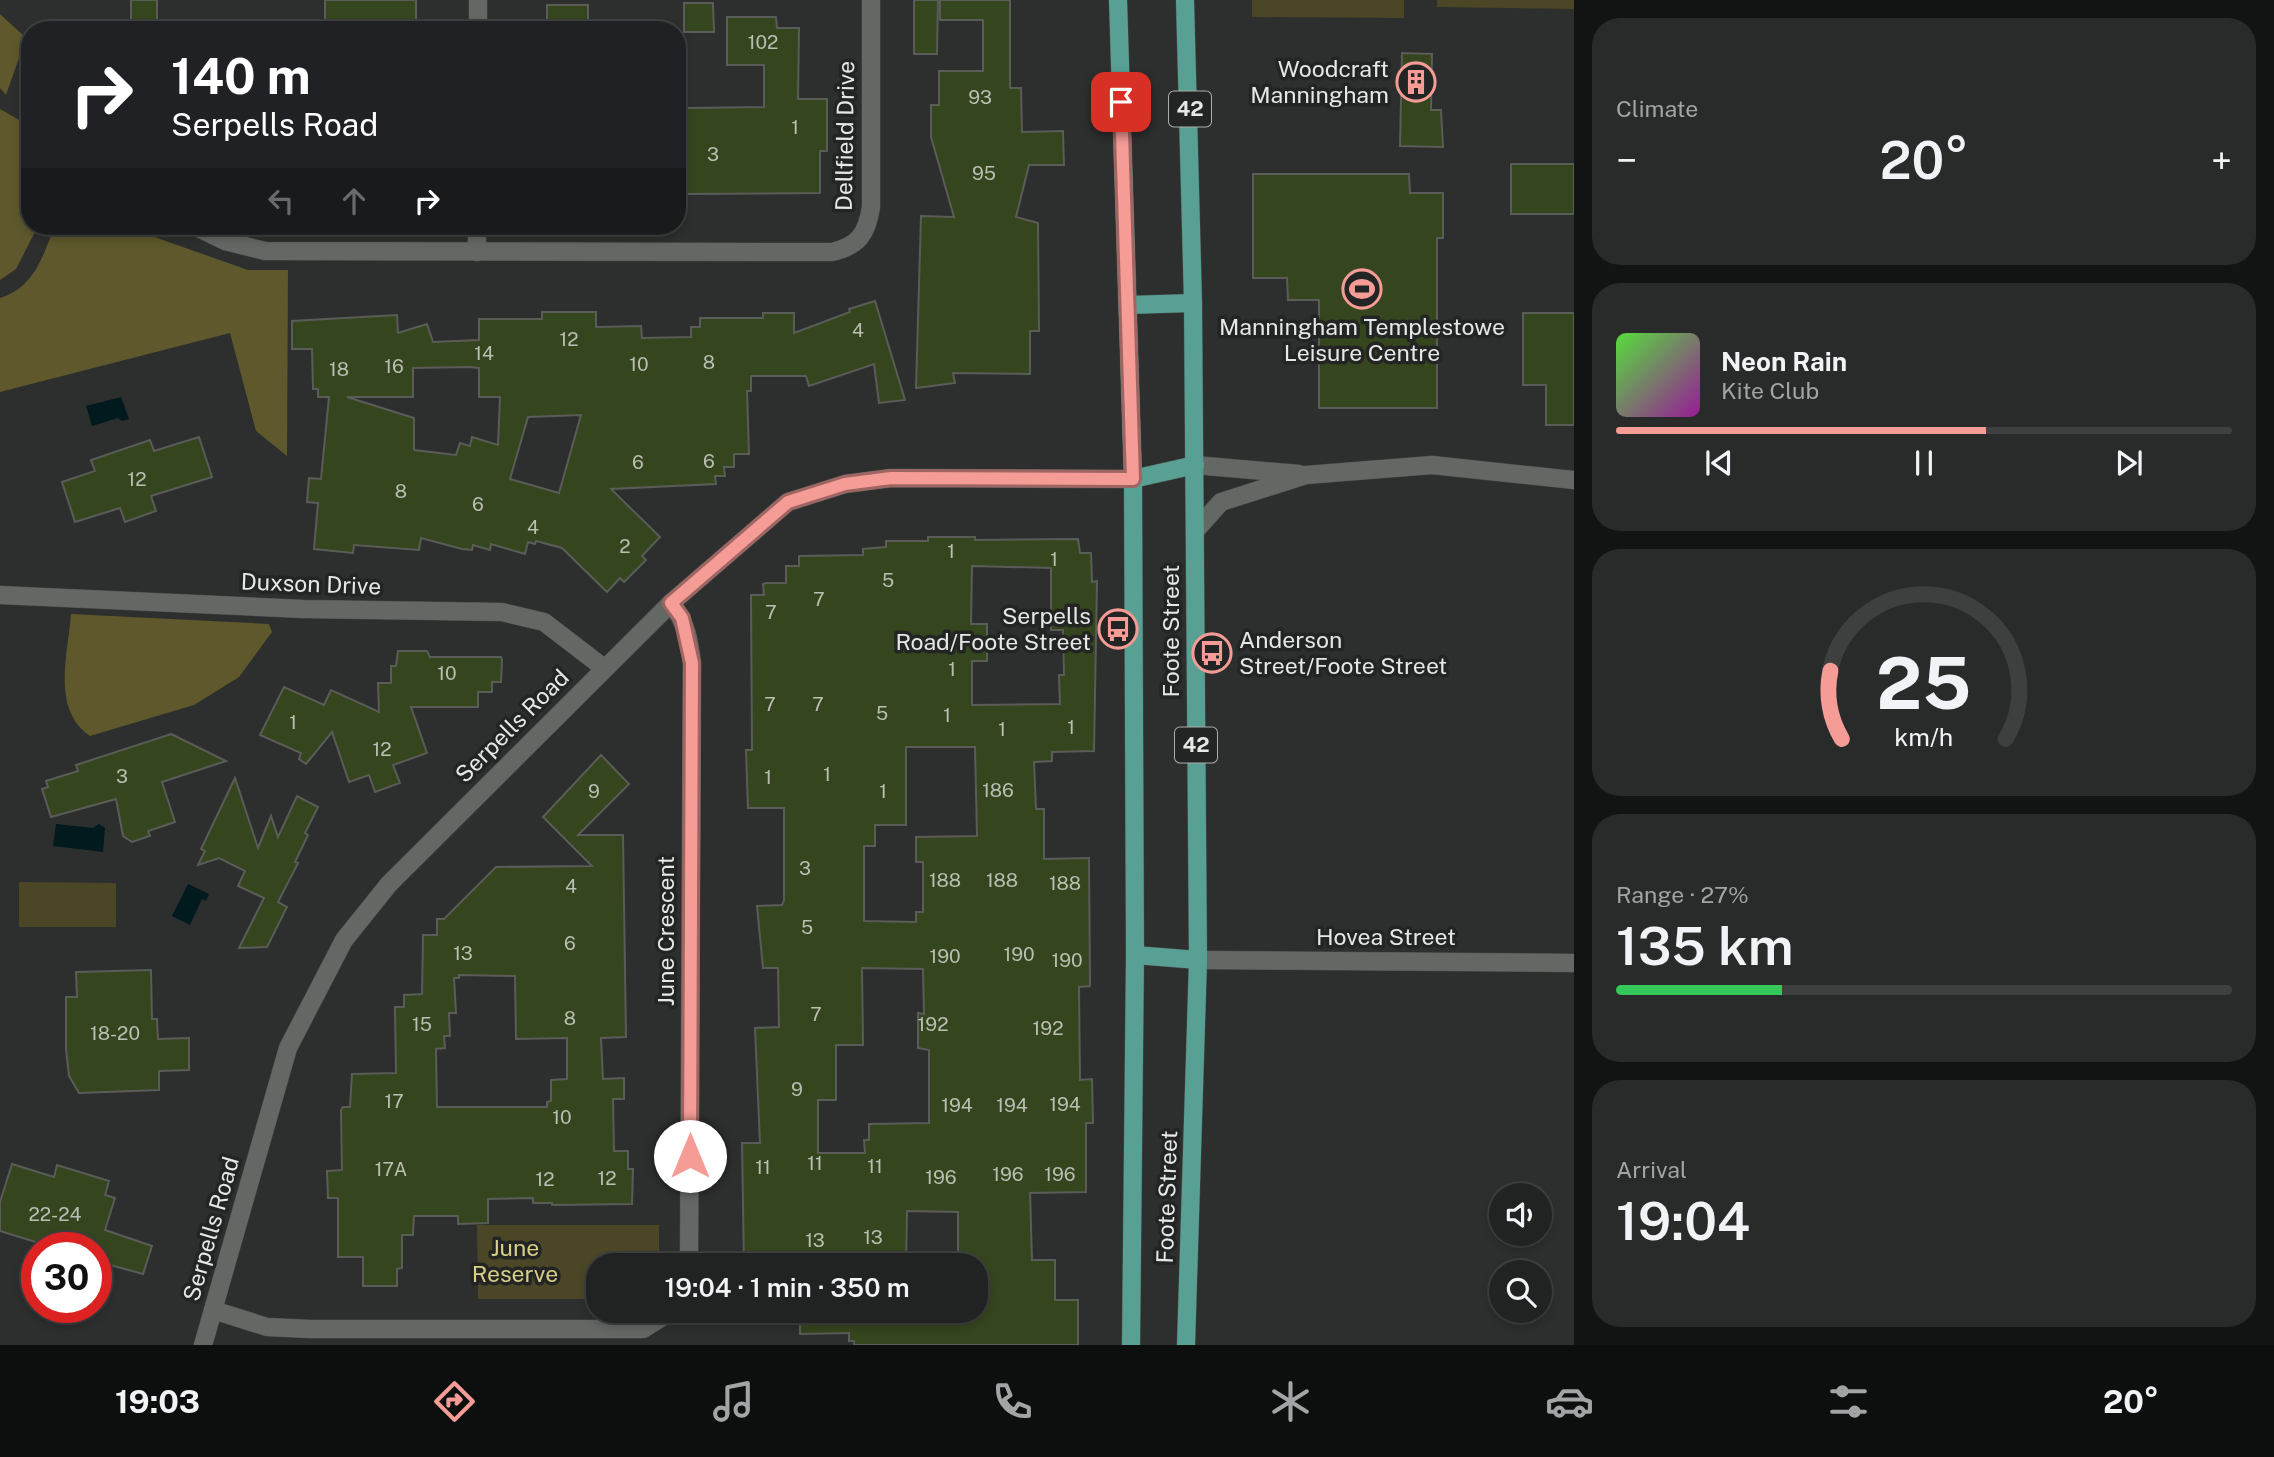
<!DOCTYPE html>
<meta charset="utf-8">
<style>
:root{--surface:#212322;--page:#292b2a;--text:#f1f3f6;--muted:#a2a4a5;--line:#3e4040;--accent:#f59c96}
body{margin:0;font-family:"Public Sans",sans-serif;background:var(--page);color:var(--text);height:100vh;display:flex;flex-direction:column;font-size:26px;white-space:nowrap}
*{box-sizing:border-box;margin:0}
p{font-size:23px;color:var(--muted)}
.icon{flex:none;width:38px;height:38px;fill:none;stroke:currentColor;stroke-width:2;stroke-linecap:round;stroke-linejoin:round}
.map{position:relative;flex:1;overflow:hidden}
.side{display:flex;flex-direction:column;gap:18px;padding:18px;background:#121313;width:700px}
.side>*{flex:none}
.hud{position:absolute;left:21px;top:21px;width:665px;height:214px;border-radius:28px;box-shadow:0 4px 10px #0003,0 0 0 2px var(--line);background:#202124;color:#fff;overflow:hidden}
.buttons{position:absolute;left:1489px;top:1183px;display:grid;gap:14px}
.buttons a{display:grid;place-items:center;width:63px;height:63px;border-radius:50%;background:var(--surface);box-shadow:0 4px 10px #0003,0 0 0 2px var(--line);font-size:35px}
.speed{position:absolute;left:21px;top:1232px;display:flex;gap:14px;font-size:35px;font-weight:700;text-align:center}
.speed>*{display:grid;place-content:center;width:91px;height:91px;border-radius:50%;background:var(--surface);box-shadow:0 4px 10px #0003,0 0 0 2px var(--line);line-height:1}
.speed .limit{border:10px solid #d22;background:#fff;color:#111}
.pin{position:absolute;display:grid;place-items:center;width:60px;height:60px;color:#fff;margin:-30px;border-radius:14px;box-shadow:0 4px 10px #0006}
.me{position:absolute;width:77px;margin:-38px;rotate:0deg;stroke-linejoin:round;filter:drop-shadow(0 0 5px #0008)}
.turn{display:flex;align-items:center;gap:24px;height:147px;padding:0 35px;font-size:32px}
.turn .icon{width:91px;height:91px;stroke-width:2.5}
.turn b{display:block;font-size:49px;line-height:60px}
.lanes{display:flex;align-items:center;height:66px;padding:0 35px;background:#0003;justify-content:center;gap:35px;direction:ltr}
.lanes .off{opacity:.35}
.big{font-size:52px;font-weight:600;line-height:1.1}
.side .tile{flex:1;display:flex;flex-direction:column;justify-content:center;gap:10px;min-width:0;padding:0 24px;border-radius:28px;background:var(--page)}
.side .dial{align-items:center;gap:0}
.dial svg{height:182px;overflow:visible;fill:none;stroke:var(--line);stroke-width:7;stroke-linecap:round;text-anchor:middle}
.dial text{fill:var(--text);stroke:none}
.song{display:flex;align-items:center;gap:21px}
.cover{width:84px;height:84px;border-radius:10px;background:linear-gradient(135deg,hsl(110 70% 55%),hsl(300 70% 35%))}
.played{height:7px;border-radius:4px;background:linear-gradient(90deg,var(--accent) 60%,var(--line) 60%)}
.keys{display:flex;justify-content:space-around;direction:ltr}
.heat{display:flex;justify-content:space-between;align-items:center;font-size:38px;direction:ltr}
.charge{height:10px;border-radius:5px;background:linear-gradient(90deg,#34c759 27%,var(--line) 0)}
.trip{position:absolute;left:586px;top:1253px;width:402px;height:70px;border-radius:28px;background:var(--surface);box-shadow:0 4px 10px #0003,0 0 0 2px var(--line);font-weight:600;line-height:70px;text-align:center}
.dock{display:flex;height:112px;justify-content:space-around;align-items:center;background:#0d0e0e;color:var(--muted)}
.dock .icon{width:49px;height:49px}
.dock .active{color:var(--accent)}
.dock b{font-size:32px;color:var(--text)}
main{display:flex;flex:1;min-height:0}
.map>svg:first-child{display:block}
.green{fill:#4b4625}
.forest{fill:#5e582c}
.water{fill:#001a1e}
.building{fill:#35451e;stroke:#5a5c58;stroke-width:2;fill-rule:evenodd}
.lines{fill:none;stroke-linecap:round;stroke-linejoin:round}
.minor-casing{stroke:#4b4d4b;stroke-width:19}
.major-casing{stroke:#4b4d4b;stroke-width:19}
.minor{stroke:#646865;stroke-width:18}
.major{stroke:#57a093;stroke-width:18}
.route-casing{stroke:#9f6562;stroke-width:18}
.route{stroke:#f59c96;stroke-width:12}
.labels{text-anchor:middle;stroke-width:7;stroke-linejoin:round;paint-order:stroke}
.number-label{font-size:19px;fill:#babfb4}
.shield{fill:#222523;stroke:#abaeac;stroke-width:2}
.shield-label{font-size:21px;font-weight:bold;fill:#e6e8e6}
.poi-label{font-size:23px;fill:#e6e8e6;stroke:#222523;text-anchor:end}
.street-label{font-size:23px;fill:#e6e8e6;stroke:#222523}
.park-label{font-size:23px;fill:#d9cf86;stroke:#222523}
</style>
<main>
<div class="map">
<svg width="1574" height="1345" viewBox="0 0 1574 1345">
<rect width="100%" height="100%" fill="#2c2f2d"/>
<g class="green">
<polygon points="1252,0 1404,0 1404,18 1252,17"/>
<polygon points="1437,0 1574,0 1574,9 1437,7"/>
<polygon points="19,882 116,883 116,927 19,927"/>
<polygon points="477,1225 659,1225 659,1265 598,1265 598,1299 478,1299"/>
</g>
<g class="forest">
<polygon points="0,14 26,38 6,95 0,88"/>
<polygon points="0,109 21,121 30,121 30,226 38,226 16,269 0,280"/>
<path d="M55,226H139L146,234L248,270H288L287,456L256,431L230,333L0,392V298C35,287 42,257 55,226Z"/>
<path d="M71,614L269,624L272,632L239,677L194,705L90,736C51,709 68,655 71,614Z"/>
</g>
<g class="water">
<polygon points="121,397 129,419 122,421 118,418 92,426 86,406"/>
<polygon points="56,824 93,828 99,824 105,828 103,852 53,846"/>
<polygon points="188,884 209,894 206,901 202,899 190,925 172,916"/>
</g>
<g class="building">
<rect x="131" y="0" width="26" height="30"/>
<polygon points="325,0 416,0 416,30 346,30 346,21 325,21"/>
<polygon points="914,0 938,0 937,54 914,54"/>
<polygon points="940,0 1010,0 1010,88 1021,88 1022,132 1063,131 1064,165 1029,165 1016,217 1038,223 1039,331 1030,331 1030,374 953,373 955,383 916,388 921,216 954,217 931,137 931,105 939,105 939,71 983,71 983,20 940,20"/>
<polygon points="684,3 713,3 714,32 684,32"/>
<rect x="547" y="5" width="41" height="25"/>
<polygon points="727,17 776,17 777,28 799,28 798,99 827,99 827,151 820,151 820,193 687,194 686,108 764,107 764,65 727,65"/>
<polygon points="1402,53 1432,54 1431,110 1441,110 1443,147 1400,146"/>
<rect x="1511" y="164" width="63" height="50"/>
<polygon points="1253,174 1409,174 1410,193 1443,193 1443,238 1437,238 1437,408 1319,408 1319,300 1288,300 1287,278 1253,278"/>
<path d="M875,301L905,400L879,403L874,364L809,386L806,376H751V391H747L749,454H734V467H724L725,476H715L716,484L611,489L660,537L642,556L646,560L624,582L620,578L607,592L562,548L536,541L535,544L528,542L525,554L491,544L490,550L473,545L472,550L462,549L421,538L419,550L354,545L353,553L314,549L318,503L307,502L309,478L321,479L329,397H318V389H313L312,349H292V321L397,315L398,333L427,324L433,342L479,340V319H542V312H596V327L641,326L642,338L691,337V327H700V318H763V313H794V333L850,312L849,309ZM469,367L479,368V397H500L498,445L472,437L470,446L460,443L456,455L414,450V418L347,397H413V368ZM581,415L559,493L510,479L528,417Z"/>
<polygon points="1523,313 1574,313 1574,425 1546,425 1546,385 1523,385"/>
<polygon points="199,437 212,477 151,496 156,511 125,522 120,508 75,522 62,482 95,471 91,460 150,440 154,451"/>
<path d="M928,537H975V540L1078,539L1080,553H1091L1092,582L1097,581L1094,751L1052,752V761L1034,762L1036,809H1044V859L1089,858L1090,986L1079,987L1080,1080L1092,1079L1093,1123H1086V1192L1030,1193L1032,1260H1055V1300H1078V1345H854V1341H849V1333L800,1334V1311H976V1265H958V1212L907,1211L906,1265H857V1259L772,1261V1265H744L742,1143H760L755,1028L779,1027L778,968H763L757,906L782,905L784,900V808H748L746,750H752L751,595H764L763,584L766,583H786V566H799V556L863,555V549L886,547V541H928ZM972,566L1051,568V630H1063L1064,675H1059L1060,704L972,705V661H987V624H971ZM906,747H975L977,836L916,837V862H923V912H916V922L864,921V846H875V825H906ZM862,968L923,969L924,1014L918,1013V1048L929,1050V1123L869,1124V1140H864L865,1153H818V1100H836V1045H863Z"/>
<polygon points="398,651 427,651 430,657 501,657 502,660 501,682 492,682 492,692 478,692 478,707 411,707 427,753 393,765 400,783 375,792 369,775 349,782 332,732 306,764 299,759 301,753 260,735 284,687 324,705 331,690 379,712 378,683 391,683 391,666 396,666"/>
<polygon points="171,734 226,761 162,782 175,822 148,831 150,836 132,842 123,836 116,799 51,817 42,789 48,787 46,781 78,771 76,765"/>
<path d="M601,755L629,784L578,835H623L626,1037L601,1038L603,1079L624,1078V1099H613L614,1151H628V1169H633L632,1204L552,1205V1203H533V1198L488,1199V1223L458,1224V1216H414L413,1235H402V1268L397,1269V1286H363V1257H338V1198H328L327,1171L342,1170L341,1110L343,1107H350L352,1074L396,1073L395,1007H404V995L422,994L423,935H437V919H444L496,867L592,866L543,817ZM459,975L515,976L516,1039L567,1038V1079L551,1080V1101L547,1102V1107H437L436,1049L445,1048L444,1036H450L449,1013H456L454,978H459Z"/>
<polygon points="235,778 258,848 271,816 278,837 297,796 318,807 305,833 308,835 295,862 298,863 278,902 287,907 267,947 239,948 264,898 238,886 245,871 219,858 198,865 205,851 201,849"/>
<polygon points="151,970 152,1019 157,1019 158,1039 189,1038 189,1070 159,1071 159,1090 79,1093 69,1076 66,1049 66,997 77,997 76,972"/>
<polygon points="12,1164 54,1177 57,1165 109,1181 105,1195 115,1198 105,1230 152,1246 143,1274 96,1261 96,1248 55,1248 0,1231 0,1202"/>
</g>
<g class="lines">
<g class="minor-casing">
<g id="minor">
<polyline points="478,30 478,0"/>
<path d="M194,226L225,241L265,251L832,252C859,246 867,233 871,207V0"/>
<polyline points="477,252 477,226"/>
<polyline points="1195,465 1299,474"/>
<polyline points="1196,530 1221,502 1306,475 1432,465 1574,480"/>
<polyline points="0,595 303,609 502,612 544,622 604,668"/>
<path d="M671,603C686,622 689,639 692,663L689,1265"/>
<polyline points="1198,960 1574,963"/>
<polyline points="213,1310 267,1327 310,1329 643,1329 672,1311"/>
<polyline points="203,1345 288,1048 344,940 389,884 671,603 788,502 845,484 891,478 1133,479"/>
</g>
</g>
<g class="major-casing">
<g id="major">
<polyline points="1118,0 1133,479 1135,955 1131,1345"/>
<polyline points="1185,0 1193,303 1198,960 1186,1345"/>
<polyline points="1128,305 1193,303"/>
<polyline points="1133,479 1195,465"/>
<polyline points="1135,955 1198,960"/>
</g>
</g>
<use href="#minor" class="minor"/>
<use href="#major" class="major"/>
</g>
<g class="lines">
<g class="route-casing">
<polyline id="route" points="690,1156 692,663 682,618 671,603 788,502 845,484 891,478 1133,479 1121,102"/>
</g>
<use href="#route" class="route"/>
</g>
<defs>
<g id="building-ring" transform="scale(2.0125)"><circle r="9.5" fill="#222523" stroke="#f59c96" stroke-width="1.5"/><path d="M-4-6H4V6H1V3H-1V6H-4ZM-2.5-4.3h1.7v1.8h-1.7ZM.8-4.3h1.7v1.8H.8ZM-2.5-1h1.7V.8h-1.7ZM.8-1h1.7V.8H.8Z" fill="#f59c96"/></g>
<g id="stadium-ring" transform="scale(2.0125)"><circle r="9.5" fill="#222523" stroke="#f59c96" stroke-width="1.5"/><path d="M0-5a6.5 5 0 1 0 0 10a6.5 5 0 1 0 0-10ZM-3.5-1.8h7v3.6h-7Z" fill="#f59c96"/></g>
<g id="bus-ring" transform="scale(2.0125)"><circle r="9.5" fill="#222523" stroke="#f59c96" stroke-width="1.5"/><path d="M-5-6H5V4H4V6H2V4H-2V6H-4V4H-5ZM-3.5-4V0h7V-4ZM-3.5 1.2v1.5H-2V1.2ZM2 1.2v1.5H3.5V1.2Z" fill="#f59c96"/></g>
</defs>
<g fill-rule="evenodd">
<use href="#building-ring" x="1416" y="82"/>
<use href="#stadium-ring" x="1362" y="289"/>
<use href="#bus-ring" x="1118" y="629"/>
<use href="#bus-ring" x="1212" y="653"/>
</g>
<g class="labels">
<g class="number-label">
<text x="763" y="49">102</text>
<text x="980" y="104">93</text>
<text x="795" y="134">1</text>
<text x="713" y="161">3</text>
<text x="984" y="180">95</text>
<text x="858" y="337">4</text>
<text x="569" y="346">12</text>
<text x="484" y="360">14</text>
<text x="709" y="369">8</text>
<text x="639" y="371">10</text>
<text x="394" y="373">16</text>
<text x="339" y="376">18</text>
<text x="709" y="468">6</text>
<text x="638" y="469">6</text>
<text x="137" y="486">12</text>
<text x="401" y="498">8</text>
<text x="478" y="511">6</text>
<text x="533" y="534">4</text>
<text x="625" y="553">2</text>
<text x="951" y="558">1</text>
<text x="1054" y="566">1</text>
<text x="888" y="587">5</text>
<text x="819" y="606">7</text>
<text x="771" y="619">7</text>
<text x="952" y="676">1</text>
<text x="447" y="680">10</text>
<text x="770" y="711">7</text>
<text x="818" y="711">7</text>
<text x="882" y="720">5</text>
<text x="947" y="722">1</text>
<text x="293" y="729">1</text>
<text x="1071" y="734">1</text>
<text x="1002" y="736">1</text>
<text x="382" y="756">12</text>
<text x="827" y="781">1</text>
<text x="122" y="783">3</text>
<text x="768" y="784">1</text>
<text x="998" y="797">186</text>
<text x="594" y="798">9</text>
<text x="883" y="798">1</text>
<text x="805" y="875">3</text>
<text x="945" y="887">188</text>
<text x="1002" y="887">188</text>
<text x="1065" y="890">188</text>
<text x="571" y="893">4</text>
<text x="807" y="934">5</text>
<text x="570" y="950">6</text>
<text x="463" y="960">13</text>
<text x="1019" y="961">190</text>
<text x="945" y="963">190</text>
<text x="1067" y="967">190</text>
<text x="816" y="1021">7</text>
<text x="570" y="1025">8</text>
<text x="422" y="1031">15</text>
<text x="933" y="1031">192</text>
<text x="1048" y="1035">192</text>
<text x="115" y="1040">18-20</text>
<text x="797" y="1096">9</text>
<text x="394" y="1108">17</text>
<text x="1065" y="1111">194</text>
<text x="957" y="1112">194</text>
<text x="1012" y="1112">194</text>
<text x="562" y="1124">10</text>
<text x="815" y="1170">11</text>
<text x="875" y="1173">11</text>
<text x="763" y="1174">11</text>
<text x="391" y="1176">17A</text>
<text x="1008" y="1181">196</text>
<text x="1060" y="1181">196</text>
<text x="941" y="1184">196</text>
<text x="607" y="1185">12</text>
<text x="545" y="1186">12</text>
<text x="55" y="1221">22-24</text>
<text x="873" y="1244">13</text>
<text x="815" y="1247">13</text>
</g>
<g class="shield">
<rect x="1169" y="91.5" width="42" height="35" rx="5"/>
<rect x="1175" y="727.5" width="42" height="35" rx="5"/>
</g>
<g class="shield-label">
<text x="1190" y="116">42</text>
<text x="1196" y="752">42</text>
</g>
<g class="poi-label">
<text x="1389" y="77">Woodcraft<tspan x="1389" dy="26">Manningham</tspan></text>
<text x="1362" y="335" text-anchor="middle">Manningham Templestowe<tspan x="1362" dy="26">Leisure Centre</tspan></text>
<text x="1091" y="624">Serpells<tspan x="1091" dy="26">Road/Foote Street</tspan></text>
<text x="1239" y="648" text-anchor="start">Anderson<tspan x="1239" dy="26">Street/Foote Street</tspan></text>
</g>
<g class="street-label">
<text transform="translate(845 136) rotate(-89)" y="8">Dellfield Drive</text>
<text transform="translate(311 584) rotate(2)" y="8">Duxson Drive</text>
<text transform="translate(1171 631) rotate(-90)" y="8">Foote Street</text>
<text transform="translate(512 726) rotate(-45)" y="8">Serpells Road</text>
<text transform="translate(666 931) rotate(-90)" y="8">June Crescent</text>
<text x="1386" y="945">Hovea Street</text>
<text transform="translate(1167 1197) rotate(-88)" y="8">Foote Street</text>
<text transform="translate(211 1229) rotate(-74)" y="8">Serpells Road</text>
</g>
<g class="park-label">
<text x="515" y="1256">June<tspan x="515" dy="26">Reserve</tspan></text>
</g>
</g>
</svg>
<div class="buttons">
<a><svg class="icon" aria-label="sound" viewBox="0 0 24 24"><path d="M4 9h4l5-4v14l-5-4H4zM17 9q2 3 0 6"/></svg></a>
<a><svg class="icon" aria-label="search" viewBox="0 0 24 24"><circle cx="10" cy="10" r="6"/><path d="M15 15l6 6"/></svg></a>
</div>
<div class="speed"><div class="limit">30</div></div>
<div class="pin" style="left:1121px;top:102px;background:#d93025"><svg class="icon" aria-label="arrive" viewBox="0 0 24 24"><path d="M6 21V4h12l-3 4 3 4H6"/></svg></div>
<svg class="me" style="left:690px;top:1156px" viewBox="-20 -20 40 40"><circle r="19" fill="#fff"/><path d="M0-13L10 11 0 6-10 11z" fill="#f59c96"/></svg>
<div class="trip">19:04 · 1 min · 350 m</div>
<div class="hud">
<div class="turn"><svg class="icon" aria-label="right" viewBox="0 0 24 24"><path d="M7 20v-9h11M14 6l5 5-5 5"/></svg><div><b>140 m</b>Serpells Road</div></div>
<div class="lanes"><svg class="icon off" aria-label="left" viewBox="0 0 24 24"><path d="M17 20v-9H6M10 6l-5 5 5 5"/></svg><svg class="icon off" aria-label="ahead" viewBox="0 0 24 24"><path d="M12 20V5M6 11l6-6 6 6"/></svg><svg class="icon" aria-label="right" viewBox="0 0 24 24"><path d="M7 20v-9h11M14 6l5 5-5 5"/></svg></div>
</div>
</div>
<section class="side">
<div class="tile"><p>Climate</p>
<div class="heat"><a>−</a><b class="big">20°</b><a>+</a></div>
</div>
<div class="tile">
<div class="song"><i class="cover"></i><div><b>Neon Rain</b><p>Kite Club</p></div></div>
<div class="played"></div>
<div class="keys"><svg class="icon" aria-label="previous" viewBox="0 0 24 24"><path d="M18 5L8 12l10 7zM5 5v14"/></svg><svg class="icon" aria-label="pause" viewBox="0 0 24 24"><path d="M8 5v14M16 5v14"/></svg><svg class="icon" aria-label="next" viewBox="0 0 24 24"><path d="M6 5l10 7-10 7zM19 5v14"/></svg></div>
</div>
<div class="tile dial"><svg viewBox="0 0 100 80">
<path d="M14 69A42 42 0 1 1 86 69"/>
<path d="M14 69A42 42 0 0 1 9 39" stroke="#f59c96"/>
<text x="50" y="56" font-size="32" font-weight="700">25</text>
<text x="50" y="72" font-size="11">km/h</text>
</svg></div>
<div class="tile"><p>Range · 27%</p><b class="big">135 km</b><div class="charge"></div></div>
<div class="tile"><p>Arrival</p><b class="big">19:04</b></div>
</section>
</main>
<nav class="dock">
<b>19:03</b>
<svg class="icon active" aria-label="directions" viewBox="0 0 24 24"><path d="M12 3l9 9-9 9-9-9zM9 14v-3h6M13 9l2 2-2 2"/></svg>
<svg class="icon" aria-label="music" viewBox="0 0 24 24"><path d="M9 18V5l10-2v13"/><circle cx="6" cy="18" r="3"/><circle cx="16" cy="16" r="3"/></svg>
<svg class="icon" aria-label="phone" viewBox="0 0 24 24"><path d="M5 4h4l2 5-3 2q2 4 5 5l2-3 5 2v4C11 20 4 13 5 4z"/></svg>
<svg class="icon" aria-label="climate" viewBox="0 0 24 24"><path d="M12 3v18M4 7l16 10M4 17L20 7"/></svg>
<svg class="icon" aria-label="car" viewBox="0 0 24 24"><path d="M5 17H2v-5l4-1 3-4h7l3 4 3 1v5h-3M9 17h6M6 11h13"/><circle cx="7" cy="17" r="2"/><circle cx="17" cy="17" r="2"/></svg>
<svg class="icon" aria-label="filters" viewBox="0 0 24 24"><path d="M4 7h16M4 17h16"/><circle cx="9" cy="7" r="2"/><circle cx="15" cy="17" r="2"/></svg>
<b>20°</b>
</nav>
